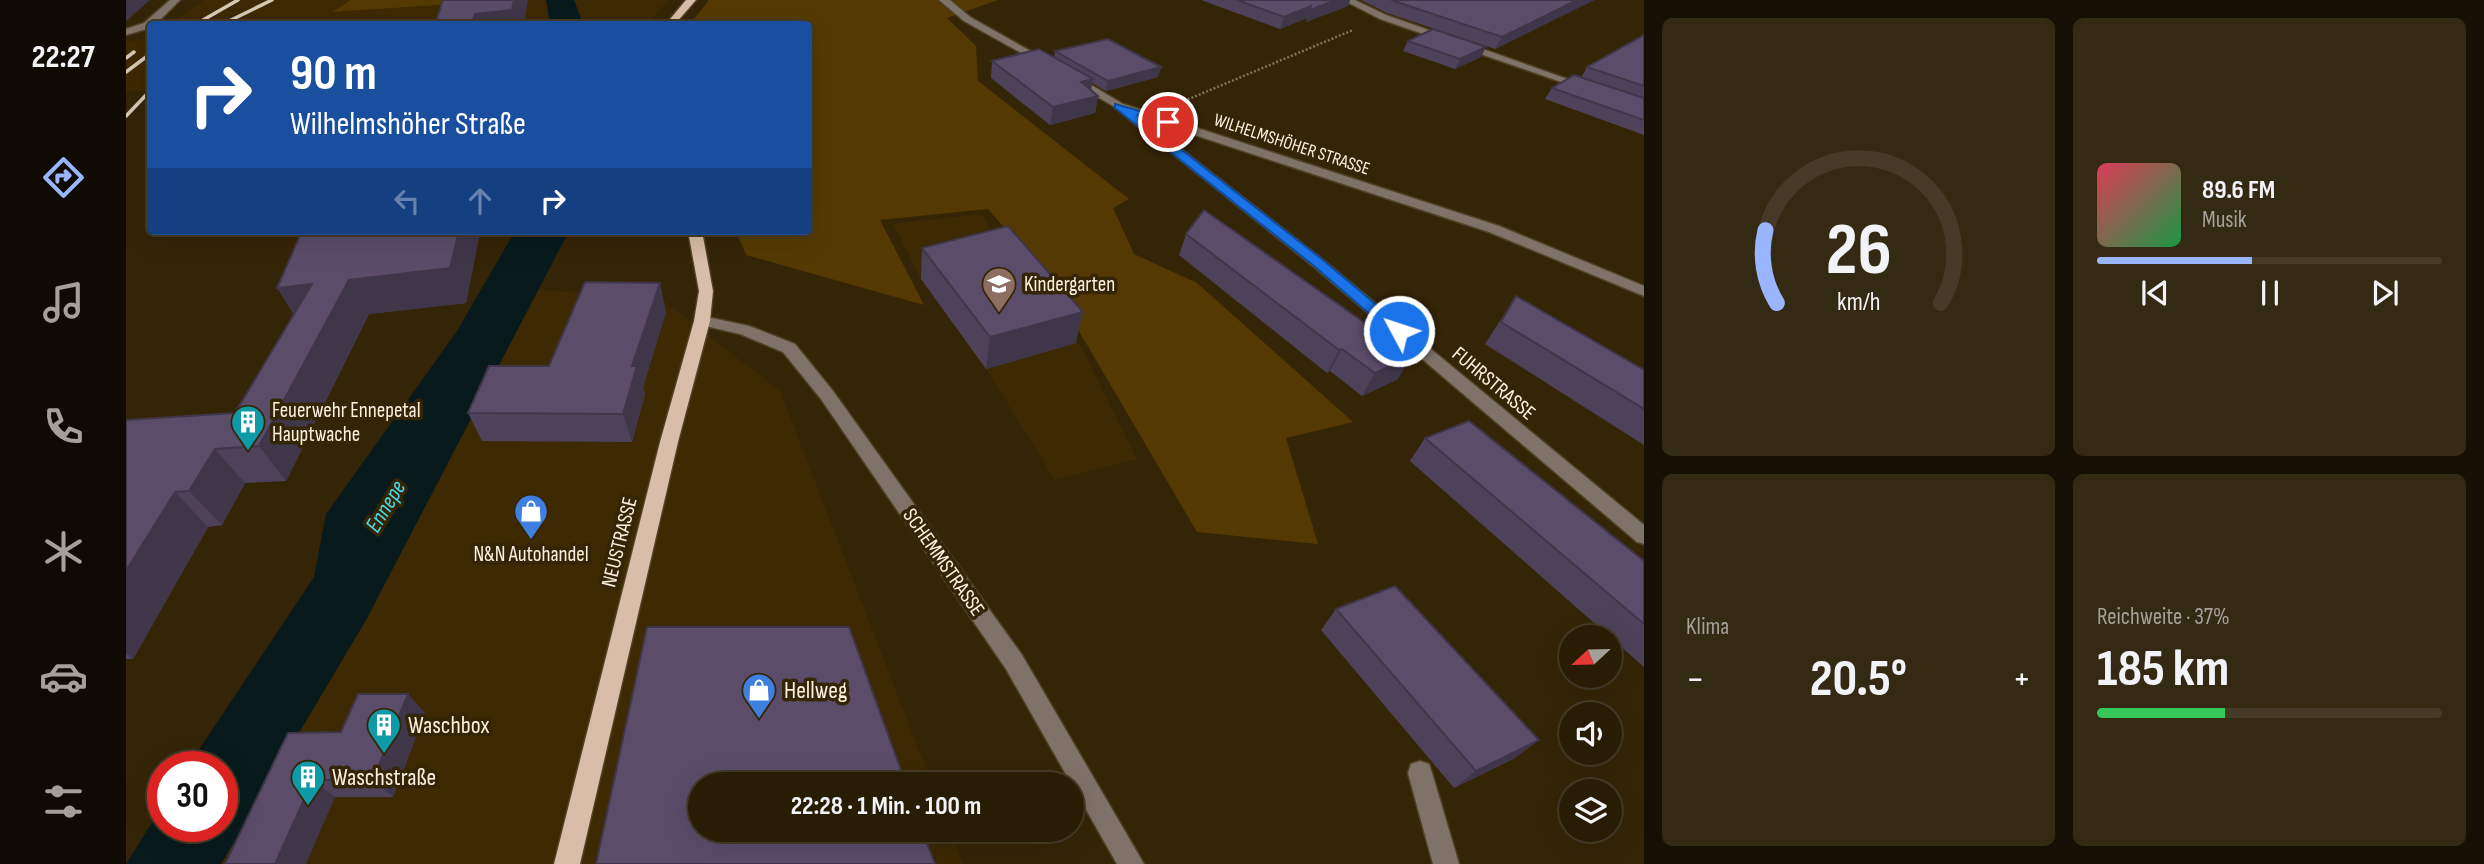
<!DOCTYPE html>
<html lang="de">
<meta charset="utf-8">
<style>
:root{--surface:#281c05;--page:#342913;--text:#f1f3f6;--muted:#a5a19a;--line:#443a27;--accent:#99b5fd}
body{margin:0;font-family:"Sofia Sans Condensed",sans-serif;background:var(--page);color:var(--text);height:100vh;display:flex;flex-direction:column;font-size:26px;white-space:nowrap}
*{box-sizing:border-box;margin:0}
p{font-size:23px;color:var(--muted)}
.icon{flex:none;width:38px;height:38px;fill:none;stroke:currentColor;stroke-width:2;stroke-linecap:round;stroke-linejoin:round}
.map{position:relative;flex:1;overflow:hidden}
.drawer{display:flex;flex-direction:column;gap:18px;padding:18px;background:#160f03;width:840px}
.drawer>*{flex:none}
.hud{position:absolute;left:21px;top:21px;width:665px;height:214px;border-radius:7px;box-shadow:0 7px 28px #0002,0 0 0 2px var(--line);background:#1a4fa0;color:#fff;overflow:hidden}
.needle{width:46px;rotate:248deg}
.controls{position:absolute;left:1433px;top:625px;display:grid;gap:14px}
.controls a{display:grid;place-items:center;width:63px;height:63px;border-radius:50%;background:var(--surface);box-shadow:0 7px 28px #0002,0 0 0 2px var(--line);font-size:35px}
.speed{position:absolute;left:21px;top:751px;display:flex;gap:14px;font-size:35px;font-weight:700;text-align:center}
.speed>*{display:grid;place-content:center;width:91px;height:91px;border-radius:50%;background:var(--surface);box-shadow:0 7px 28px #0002,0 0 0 2px var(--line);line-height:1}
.speed .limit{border:10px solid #d22;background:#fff;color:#111}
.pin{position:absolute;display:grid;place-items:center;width:60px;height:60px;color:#fff;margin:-30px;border:4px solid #fff;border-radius:50%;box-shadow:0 2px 7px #0007}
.me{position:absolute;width:77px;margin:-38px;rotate:310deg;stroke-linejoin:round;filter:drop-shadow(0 0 5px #0008)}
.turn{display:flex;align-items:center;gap:24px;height:147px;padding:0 28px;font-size:32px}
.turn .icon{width:91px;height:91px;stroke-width:2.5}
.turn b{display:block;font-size:49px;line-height:60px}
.lanes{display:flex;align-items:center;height:66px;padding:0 28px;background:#0003;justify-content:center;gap:35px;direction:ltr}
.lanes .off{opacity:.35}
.big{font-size:52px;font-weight:700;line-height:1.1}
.drawer .card{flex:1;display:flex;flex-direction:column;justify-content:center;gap:10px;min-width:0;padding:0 24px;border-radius:10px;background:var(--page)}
.drawer .dial{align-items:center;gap:0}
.dial svg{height:182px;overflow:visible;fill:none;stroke:var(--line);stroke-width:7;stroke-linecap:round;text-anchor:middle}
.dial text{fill:var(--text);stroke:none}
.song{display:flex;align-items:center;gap:21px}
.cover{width:84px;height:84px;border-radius:10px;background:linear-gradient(135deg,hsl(350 70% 55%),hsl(140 70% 35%))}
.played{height:7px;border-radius:4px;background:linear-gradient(90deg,var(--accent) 45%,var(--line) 45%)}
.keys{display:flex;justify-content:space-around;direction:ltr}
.heat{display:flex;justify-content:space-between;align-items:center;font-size:38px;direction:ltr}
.charge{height:10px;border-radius:5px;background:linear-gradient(90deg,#34c759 37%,var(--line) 0)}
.drawer .tiles{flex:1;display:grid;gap:18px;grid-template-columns:repeat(2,1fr)}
.trip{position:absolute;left:562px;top:772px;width:396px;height:70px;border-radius:35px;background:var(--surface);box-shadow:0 7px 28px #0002,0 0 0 2px var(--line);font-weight:700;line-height:70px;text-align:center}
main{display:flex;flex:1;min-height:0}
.menu{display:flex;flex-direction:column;width:126px;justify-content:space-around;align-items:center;background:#100b02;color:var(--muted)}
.menu .icon{width:49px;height:49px}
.menu .selected{color:var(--accent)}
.menu b{font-size:32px;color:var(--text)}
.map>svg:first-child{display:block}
.built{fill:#3d2902}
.green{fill:#543a02}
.water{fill:#081a1c}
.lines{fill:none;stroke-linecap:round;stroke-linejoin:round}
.minor-casing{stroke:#514225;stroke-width:3}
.major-casing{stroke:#514225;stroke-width:3}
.path{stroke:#817359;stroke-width:2.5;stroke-dasharray:2 2;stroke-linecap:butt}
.minor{fill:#7f7268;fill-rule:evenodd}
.major{fill:#d8bda8;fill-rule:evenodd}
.rail{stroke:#d5c9b6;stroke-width:3.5}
.wall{fill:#4e425b}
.shaded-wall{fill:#40364a}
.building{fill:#5b4d6a;stroke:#40364a;stroke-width:2}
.route{fill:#1a73e8;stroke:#114b97;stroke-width:2}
.labels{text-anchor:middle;stroke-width:7;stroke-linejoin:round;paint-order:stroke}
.far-street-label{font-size:18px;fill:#fcf1e0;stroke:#352507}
.poi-label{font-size:21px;fill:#fcf1e0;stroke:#352507;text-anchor:start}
.street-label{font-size:21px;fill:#fcf1e0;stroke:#352507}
.water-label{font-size:23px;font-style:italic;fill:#4adae5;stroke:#352507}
.near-poi-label{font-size:24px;fill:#fcf1e0;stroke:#352507;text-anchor:start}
</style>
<main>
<nav class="menu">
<b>22:27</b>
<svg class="icon selected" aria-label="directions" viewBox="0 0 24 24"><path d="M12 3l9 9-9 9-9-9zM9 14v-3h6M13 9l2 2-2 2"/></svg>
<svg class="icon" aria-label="music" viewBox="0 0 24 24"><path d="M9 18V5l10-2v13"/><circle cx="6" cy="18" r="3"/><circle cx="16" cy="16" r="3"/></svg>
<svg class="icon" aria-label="phone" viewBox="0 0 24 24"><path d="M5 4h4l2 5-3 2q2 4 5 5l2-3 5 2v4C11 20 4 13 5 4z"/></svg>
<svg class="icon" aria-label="climate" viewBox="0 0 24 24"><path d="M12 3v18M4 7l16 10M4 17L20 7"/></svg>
<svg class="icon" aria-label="car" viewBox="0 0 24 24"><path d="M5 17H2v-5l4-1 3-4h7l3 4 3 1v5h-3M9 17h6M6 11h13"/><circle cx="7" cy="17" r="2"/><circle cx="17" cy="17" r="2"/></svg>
<svg class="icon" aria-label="filters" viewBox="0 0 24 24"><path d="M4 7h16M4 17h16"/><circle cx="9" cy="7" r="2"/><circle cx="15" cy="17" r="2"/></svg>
</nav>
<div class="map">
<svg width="1518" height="864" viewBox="0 0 1518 864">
<rect width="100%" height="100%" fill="#352507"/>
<g class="built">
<polygon points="78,0 543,0 522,24 43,24"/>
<polygon points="24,38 24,90 0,91 0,42"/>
<polygon points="856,214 878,257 956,348 1011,459 929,480 860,369 795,279 767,224"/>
<polygon points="412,289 539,302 654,391 806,784 574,784 574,830 823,830 837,864 95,864 240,620"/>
</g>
<g class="green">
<polygon points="225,0 388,0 206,12"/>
<polygon points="583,0 872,0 821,18 850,46 852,81 1003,199 987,208 1008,254 1071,283 1227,422 1160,438 1192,544 1071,532 920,275 862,209 754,220 798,305 620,255 610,231 682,231 682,24 564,24"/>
</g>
<g class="water">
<polygon points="420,0 448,0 457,24 424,24"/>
<polygon points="389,231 443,231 240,620 95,864 0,864 37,805 37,826 96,826 96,766 62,766 188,577 200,514 331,331"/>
</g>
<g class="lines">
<g class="minor-casing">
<g id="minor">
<polygon points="44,0 54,0 31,23 24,24 24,28 0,35 0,29 18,23"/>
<polygon points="813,0 824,0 844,17 924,62 915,64 838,21"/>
<polygon points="1217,0 1229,0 1260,15 1467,88 1458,90 1254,19"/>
<polygon points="942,76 950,76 997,104 1373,226 1518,286 1518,296 1363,232 1014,117 1197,260 1518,525 1518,544 1511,542 1187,266 997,114 996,111 942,80"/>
<polygon points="576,316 623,326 669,344 707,391 896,655 1018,864 991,864 880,669 695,399 657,352 614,334 571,324 568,321"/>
<polygon points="1294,761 1303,764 1306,773 1333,864 1307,864 1282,773 1285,764"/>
</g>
</g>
<g class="major-casing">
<g id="major">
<polygon points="560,0 570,0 549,24 540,24"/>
<polygon points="562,231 576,231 587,291 584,321 552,442 454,864 428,864 534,442 568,321 573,291"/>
</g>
</g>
<polyline class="path" points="1058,101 1227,30"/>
<use href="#minor" class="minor"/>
<use href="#major" class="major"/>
<g class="rail">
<polyline points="70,24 112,0"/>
<polyline points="97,24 146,0"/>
<polyline points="0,58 8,52"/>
<polyline points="0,72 24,54"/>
<polyline points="0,116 23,92"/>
</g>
</g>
<g class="wall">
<polygon points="1075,0 1224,0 1222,6 1180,22 1181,18 1154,29"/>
<polygon points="1235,0 1468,0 1369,49 1261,13"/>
<polygon points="1518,35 1518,135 1419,99 1426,88 1455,78 1461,67"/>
<polygon points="1282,41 1355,57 1329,69 1277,51"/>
<polygon points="929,51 1035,67 1032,77 980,91 966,83 965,90 972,96 969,113 924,125 865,78 866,61 928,57"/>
<polygon points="333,231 354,231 340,303 243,314 160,481 119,483 96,525 82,527 7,659 0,659 0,420 109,413"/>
<polygon points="1060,234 1272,379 1236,396 1204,371 1201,373 1053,255"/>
<polygon points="796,248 950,343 860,369 795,279"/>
<polygon points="1390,296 1518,370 1518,445 1359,344"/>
<polygon points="540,312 517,387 519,394 506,442 356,441 342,413 423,366"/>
<polygon points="1299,438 1518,561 1518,667 1284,461"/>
<polygon points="1210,609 1389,758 1328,788 1195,630"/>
<polygon points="299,713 267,797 209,797 99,864 215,732"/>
</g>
<g class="shaded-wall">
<polygon points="0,0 24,0 0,21"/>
<polygon points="388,0 402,0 398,24 346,24 349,14"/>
<polygon points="1210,0 1224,0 1222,6 1180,22 1184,10"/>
<polygon points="1451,0 1468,0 1369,49 1376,37"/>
<polygon points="1185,6 1181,18 1154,29 1158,17"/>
<polygon points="1360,47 1355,57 1329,69 1334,59"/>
<polygon points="1035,67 1032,77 980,91 982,81"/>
<polygon points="967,79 964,96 955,82"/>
<polygon points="972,96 969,113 924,125 927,107"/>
<polygon points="333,231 354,231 340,303 243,314 160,481 133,446 173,323 151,288 223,280"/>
<polygon points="534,283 540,312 517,387 519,394 506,442 497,414 506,366"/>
<polygon points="957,312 950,343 860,369 864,337"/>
<polygon points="1216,349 1204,371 1201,373 1213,350"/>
<polygon points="1286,356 1272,379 1236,396 1249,373"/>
<polygon points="89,449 119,483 96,525 63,491"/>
<polygon points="49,492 82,527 7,659 0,653 0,571"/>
<polygon points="282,694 299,713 267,797 247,780"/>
<polygon points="1413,740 1389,758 1328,788 1350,771"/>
<polygon points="187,780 209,797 180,864 149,864"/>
</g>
<g class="building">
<polygon points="317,0 388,0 386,10 349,14 346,24 309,24"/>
<polygon points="1111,0 1210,0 1184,10 1185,6 1158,17"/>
<polygon points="1265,0 1451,0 1376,37"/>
<polygon points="1307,29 1360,47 1334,59 1282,41"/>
<polygon points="1518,35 1518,86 1461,67"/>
<polygon points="982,39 1035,67 982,81 929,51"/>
<polygon points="913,49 967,79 955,82 972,96 927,107 866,61"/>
<polygon points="1448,75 1518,98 1518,120 1426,88"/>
<polygon points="1078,210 1286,356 1249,373 1216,349 1213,350 1060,234"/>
<polygon points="882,226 957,312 864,337 796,248"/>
<polygon points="176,231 333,231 324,268 223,280 133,446 89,449 63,491 49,492 0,571 0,420 109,413 186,284 151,288"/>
<polygon points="459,282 534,283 506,366 511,366 497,414 342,413 363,366 423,366"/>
<polygon points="1390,296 1518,370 1518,409 1375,322"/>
<polygon points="1343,421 1518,561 1518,624 1299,438"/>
<polygon points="1269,586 1413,740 1350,771 1210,609"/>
<polygon points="521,627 723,627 780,784 574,784 574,830 796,830 809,864 470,864"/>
<polygon points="232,694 282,694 247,780 187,780 149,864 99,864 162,733 215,732"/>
</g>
<polygon class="route" points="989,104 1046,120 1046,124 1042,125 1011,115 1197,260 1278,328 1278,335 1268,335 1188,266 989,108"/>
<defs>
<g id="school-pin" transform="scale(1.75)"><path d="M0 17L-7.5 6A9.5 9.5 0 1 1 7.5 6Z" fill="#8d6e63" stroke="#352507"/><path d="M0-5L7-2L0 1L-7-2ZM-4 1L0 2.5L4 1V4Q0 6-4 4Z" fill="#fff"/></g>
<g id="building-pin" transform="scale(1.75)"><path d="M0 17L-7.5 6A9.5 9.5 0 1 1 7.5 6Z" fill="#0f9aa8" stroke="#352507"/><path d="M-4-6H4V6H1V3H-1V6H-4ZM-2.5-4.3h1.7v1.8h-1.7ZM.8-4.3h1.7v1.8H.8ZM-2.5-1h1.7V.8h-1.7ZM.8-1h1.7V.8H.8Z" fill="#fff"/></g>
<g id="shop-pin" transform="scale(1.75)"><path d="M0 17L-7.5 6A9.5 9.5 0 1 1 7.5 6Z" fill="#3f7fe0" stroke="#352507"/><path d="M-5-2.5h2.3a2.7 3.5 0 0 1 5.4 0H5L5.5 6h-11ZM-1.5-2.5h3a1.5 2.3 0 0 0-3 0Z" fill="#fff"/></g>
</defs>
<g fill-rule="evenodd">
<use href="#school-pin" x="873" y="284"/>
<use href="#building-pin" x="122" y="422"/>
<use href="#shop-pin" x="405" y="511"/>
<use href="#shop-pin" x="633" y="690"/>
<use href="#building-pin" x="258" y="725"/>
<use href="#building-pin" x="182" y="777"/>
</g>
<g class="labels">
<g class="far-street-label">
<text transform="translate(1166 144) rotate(18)" y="6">WILHELMSHÖHER STRASSE</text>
</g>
<g class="poi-label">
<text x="898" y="291">Kindergarten</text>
<text x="146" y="417">Feuerwehr Ennepetal<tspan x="146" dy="24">Hauptwache</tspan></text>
<text x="405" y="561" text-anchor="middle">N&amp;N Autohandel</text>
</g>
<g class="street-label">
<text transform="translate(1368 383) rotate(40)" y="7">FUHRSTRASSE</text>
<text transform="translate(493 542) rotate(-76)" y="7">NEUSTRASSE</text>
<text transform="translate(818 562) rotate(55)" y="7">SCHEMMSTRASSE</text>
</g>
<g class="water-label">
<text transform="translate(259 506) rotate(-59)" y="8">Ennepe</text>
</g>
<g class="near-poi-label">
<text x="658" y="698">Hellweg</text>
<text x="282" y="733">Waschbox</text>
<text x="206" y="785">Waschstraße</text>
</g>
</g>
</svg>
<div class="controls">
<a><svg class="needle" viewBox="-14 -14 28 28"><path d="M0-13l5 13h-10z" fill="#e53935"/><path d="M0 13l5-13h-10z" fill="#a5a19a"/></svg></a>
<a><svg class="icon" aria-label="sound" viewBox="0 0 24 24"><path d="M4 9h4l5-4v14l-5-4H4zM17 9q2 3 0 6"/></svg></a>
<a><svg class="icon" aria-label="layers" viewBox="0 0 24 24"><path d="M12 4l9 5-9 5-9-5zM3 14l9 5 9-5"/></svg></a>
</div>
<div class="speed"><div class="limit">30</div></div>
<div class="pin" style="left:1042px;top:122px;background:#d93025"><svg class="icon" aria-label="arrive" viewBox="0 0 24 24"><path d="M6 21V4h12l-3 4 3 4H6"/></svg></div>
<svg class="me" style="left:1273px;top:331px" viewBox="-20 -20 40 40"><circle r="17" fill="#1a73e8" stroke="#fff" stroke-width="3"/><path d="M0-11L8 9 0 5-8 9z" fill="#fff"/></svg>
<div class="trip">22:28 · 1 Min. · 100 m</div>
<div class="hud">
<div class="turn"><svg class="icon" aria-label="right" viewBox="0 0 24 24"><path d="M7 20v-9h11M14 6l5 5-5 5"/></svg><div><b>90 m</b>Wilhelmshöher Straße</div></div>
<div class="lanes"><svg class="icon off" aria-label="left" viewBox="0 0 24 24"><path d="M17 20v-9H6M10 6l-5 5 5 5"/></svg><svg class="icon off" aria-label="ahead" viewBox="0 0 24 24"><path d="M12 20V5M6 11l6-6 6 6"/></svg><svg class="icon" aria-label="right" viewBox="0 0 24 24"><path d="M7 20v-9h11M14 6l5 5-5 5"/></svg></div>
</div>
</div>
<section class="drawer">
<div class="tiles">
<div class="card dial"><svg viewBox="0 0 100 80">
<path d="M14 69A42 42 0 1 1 86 69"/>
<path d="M14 69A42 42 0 0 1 9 37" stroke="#99b5fd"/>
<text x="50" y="56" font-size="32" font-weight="700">26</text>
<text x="50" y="72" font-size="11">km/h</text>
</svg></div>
<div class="card">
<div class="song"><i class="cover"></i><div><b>89.6 FM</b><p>Musik</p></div></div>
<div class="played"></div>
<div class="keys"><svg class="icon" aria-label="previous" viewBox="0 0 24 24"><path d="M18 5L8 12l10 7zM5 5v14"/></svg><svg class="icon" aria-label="pause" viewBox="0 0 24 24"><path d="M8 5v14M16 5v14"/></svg><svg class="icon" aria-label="next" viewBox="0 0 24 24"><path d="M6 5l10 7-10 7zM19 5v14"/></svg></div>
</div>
<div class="card"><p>Klima</p>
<div class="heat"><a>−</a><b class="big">20.5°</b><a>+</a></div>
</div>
<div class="card"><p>Reichweite · 37%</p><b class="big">185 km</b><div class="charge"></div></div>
</div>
</section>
</main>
